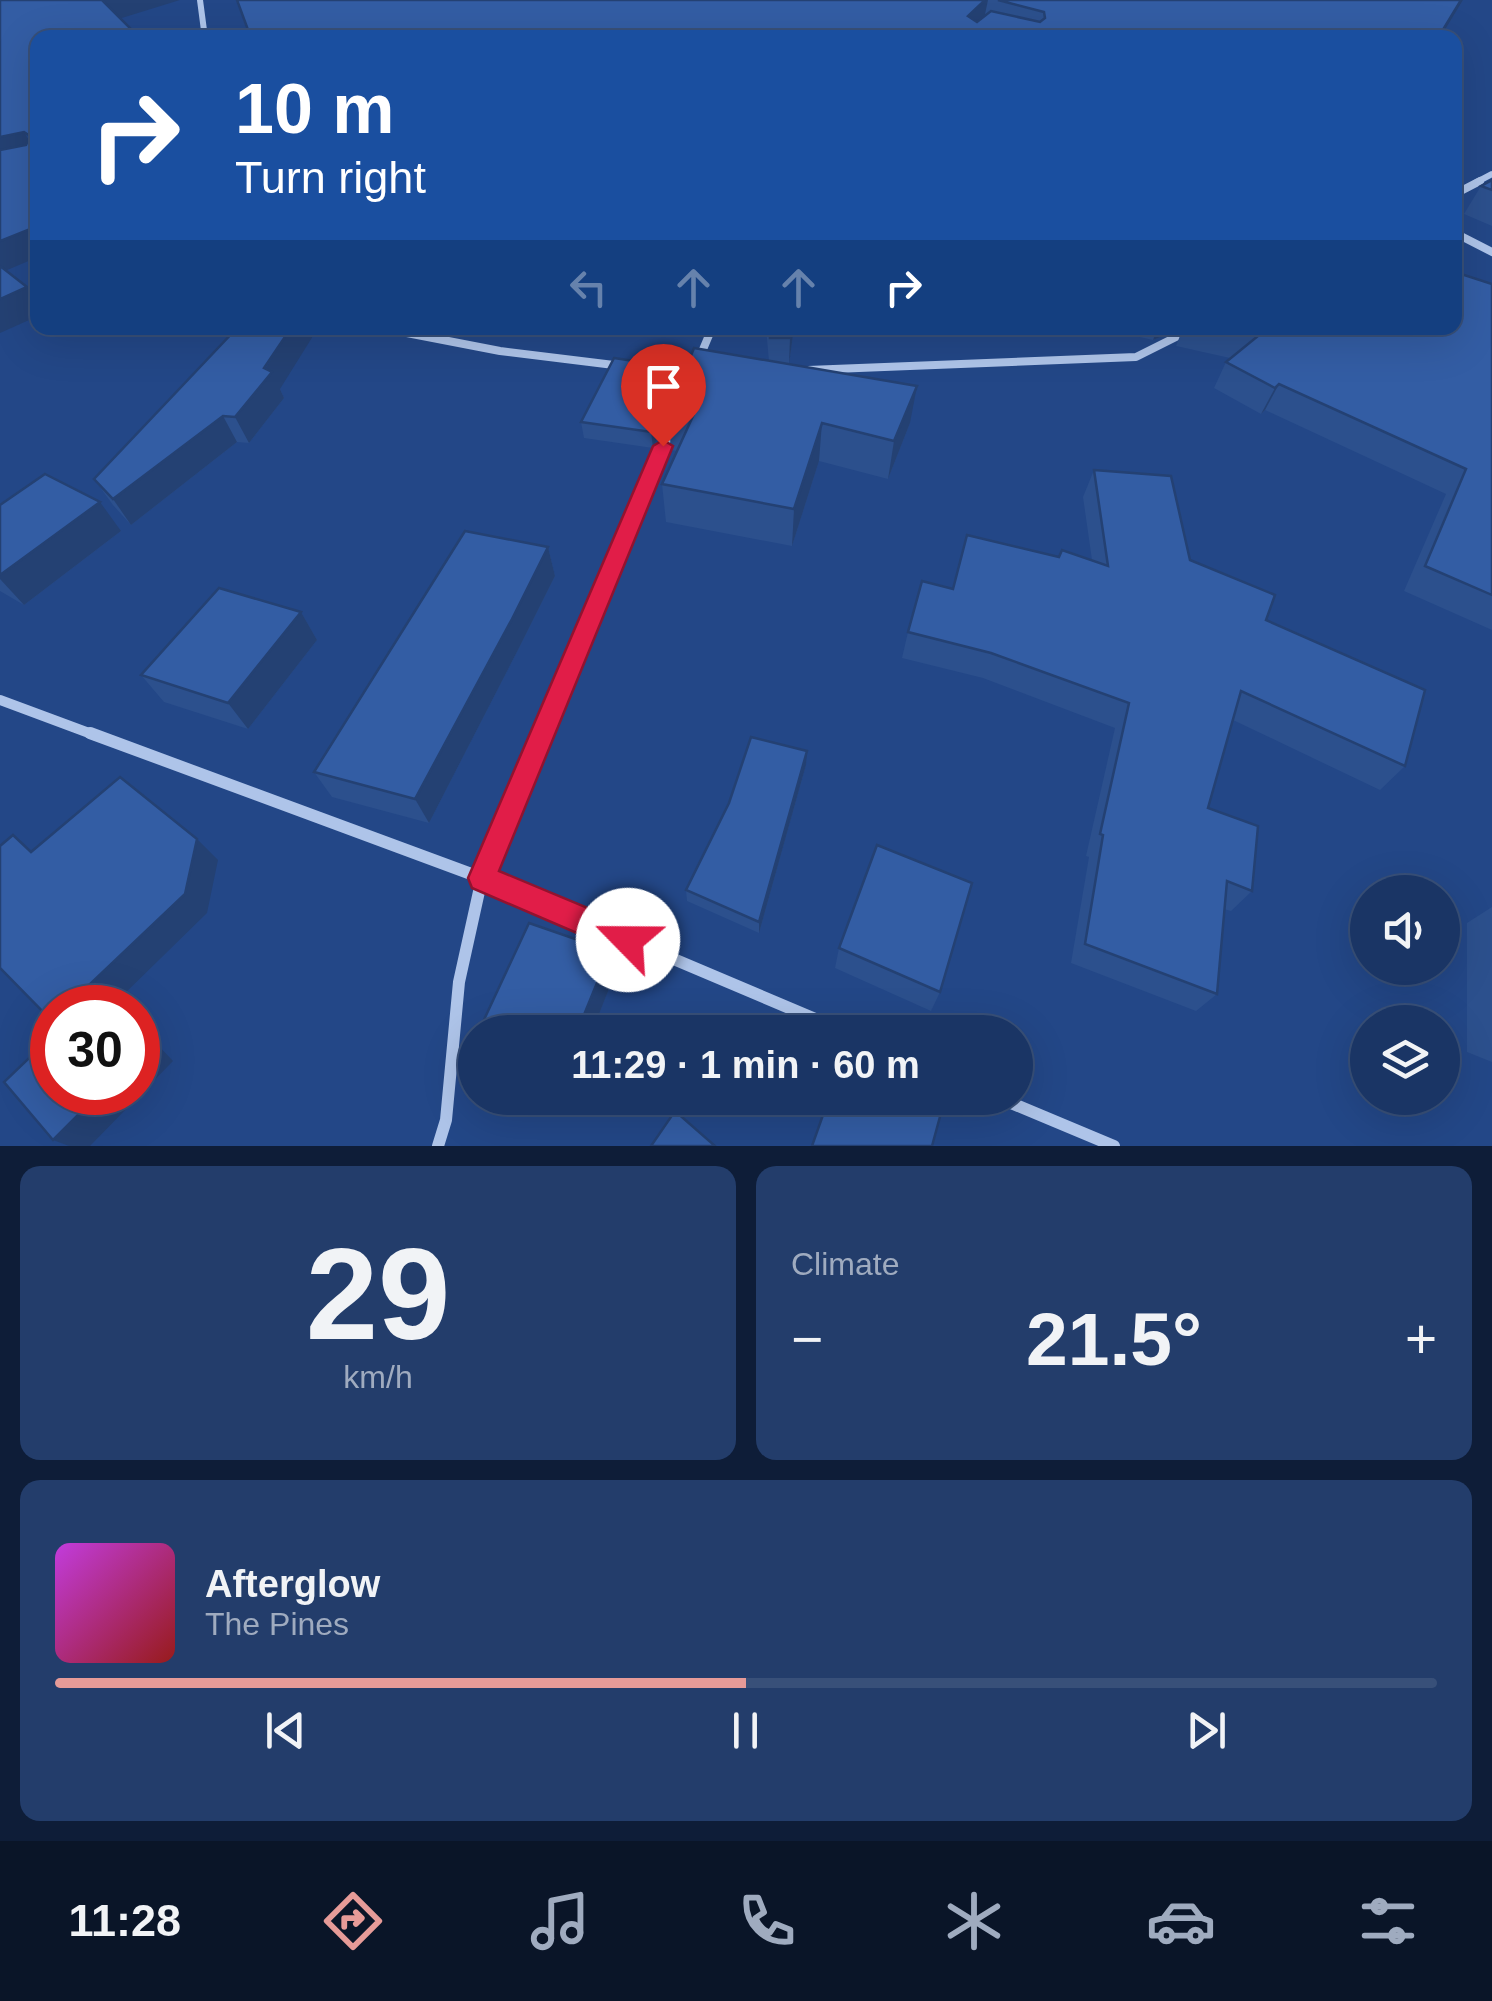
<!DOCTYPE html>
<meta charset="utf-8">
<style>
:root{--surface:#1a3565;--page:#233d6b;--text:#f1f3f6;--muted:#9fabbf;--line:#385079;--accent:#e69b98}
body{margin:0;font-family:Arial,sans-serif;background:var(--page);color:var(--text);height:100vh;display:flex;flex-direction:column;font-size:38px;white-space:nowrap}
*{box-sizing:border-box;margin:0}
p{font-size:32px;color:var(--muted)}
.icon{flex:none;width:55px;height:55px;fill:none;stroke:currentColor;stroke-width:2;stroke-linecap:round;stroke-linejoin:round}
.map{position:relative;height:1146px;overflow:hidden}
.side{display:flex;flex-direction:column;gap:20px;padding:20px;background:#0e1d38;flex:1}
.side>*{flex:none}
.guide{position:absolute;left:30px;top:30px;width:1432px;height:305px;border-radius:20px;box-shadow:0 10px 40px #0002,0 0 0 2px var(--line);background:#1a4fa0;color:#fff;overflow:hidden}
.fabs{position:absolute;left:1350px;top:875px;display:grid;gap:20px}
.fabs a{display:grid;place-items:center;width:110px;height:110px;border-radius:50%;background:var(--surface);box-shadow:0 10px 40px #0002,0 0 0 2px var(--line);font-size:50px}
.speed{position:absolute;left:30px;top:985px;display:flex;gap:20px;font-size:50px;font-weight:700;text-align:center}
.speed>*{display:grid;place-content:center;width:130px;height:130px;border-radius:50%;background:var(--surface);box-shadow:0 10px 40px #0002,0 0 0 2px var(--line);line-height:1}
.speed .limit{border:15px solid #d22;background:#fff;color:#111}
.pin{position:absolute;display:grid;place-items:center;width:85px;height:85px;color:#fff;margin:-102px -42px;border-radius:50% 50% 50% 0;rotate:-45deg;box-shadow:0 0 10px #0007}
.pin .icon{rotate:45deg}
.me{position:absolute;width:110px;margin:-55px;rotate:293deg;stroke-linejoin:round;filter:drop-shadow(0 0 8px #0008)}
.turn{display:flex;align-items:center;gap:35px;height:210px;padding:0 40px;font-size:45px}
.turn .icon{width:130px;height:130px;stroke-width:2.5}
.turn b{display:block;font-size:70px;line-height:85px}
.lanes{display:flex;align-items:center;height:95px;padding:0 40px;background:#0003;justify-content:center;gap:50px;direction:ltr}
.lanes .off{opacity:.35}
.big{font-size:75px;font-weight:600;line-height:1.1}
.side .widget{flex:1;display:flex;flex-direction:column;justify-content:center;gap:15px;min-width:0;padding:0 35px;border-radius:20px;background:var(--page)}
.side .dial{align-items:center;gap:0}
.dial b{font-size:130px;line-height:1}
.song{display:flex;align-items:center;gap:30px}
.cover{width:120px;height:120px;border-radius:15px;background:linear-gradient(135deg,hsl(290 70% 55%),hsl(0 70% 35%))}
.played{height:10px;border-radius:5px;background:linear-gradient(90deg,var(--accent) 50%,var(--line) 50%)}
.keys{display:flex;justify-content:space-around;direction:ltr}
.heat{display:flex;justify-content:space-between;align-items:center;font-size:55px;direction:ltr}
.side .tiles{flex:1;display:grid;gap:20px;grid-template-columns:1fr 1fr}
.widget:last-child{grid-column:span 2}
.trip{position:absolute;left:458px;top:1015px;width:575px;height:100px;border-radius:50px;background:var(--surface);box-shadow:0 10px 40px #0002,0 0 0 2px var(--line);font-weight:600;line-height:100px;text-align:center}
.tabs{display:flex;height:160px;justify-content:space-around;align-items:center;background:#0a1528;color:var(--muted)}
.tabs .icon{width:70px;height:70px}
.tabs .active{color:var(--accent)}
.tabs b{font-size:45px;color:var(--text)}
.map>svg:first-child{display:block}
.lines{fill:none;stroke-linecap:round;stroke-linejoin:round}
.minor-far3{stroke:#aec4e9;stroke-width:6}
.minor-far2{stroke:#aec4e9;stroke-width:8}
.minor-far1{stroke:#aec4e9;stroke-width:10}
.minor{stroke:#aec4e9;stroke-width:12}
.wall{fill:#2c508d}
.shaded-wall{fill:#244173}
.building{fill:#335da4;stroke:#244173;stroke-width:2.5}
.route{fill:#e11d48;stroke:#92132f;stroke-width:2.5}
</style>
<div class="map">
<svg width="1492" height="1146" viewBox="0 0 1492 1146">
<rect width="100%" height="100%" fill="#234787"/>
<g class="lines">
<g class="minor-far3">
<polyline points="200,0 205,38"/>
<polyline points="1475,183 1492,174"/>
</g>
<g class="minor-far2">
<polyline points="1455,194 1480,181"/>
<polyline points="1455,233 1492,252"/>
<polyline points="381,328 500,351 622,366"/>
<polyline points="699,359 712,328"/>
<polyline points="808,370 1136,357 1194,328"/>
</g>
<g class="minor-far1">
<polyline points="0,700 97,736"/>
<polyline points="542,736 674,421"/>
</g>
<g class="minor">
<polyline points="90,733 482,878 846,1032"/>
<polyline points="999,1098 1114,1146"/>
<polyline points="438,1146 446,1120 459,982 482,878 543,733"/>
</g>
</g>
<g class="wall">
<polygon points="236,0 1463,0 1440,38 251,38"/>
<polygon points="1492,180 1492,226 1464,214 1481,186"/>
<polygon points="1492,284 1492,630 1404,591 1446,494 1265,410 1261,414 1214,388 1226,362 1230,358 1176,346 1183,328 1455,328"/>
<polygon points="766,328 794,328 789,364 910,423 888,479 819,461 792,546 666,522 662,484 677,451 671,450 668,413 653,448 584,438 581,422 680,368 681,381 769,361"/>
<polygon points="1100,328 1183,328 1153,340"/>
<polygon points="280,389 284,398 249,443 237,442 131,525 113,505 94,479"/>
<polygon points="1094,470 1190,560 1266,620 1405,766 1380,790 1233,720 1208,808 1252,891 1231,911 1224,909 1217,994 1196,1011 1071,963 1089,857 1086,856 1115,728 983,678 902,658 908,632 953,589 1059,557 1092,560 1083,497"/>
<polygon points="0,505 121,531 24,605 0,591"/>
<polygon points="548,547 555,576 520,646 429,823 332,797 314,772"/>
<polygon points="301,612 317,640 248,729 164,702 141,675"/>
<polygon points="806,765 759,933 687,901 686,890"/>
<polygon points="1492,907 1492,1062 1467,1052 1467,923"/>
<polygon points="839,948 940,992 931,1011 835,968"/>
<polygon points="610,951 616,971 592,1032 488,1032 482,1024"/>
</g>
<g class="shaded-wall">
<polygon points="102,0 180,0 112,21"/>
<polygon points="985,0 988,0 984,19 964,38 968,16"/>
<polygon points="1461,0 1463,0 1440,38 1438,38"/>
<polygon points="24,132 38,156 0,164 0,137"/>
<polygon points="38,226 38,257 0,273 0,241"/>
<polygon points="27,287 38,303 38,316 0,333 0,299"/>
<polygon points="291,328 318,328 280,389 284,398 249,443 235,417"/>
<polygon points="791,328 794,328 789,364 790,338"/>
<polygon points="1158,328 1183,328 1153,340"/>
<polygon points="680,368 681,384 653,448 651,432"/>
<polygon points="1279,384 1265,410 1261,414 1275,388"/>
<polygon points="917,386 910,423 888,479 894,441"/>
<polygon points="223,416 237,442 131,525 113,499"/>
<polygon points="822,423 819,461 792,546 794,509"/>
<polygon points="100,502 121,531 24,605 0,579 0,575"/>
<polygon points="548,547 555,576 520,646 429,823 415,799"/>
<polygon points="301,612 317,640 248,729 228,703"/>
<polygon points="807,751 806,765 759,933 759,922"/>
<polygon points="197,839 218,860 207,913 116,1002 122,1008 111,1008 89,985"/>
<polygon points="610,951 616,971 592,1032 577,1032"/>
<polygon points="138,1024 173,1061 90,1146 69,1146 53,1140 101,1092 138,1092"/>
</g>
<g class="building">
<polygon points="0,0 102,0 140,38 38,38 38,226 0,241 0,150 26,145 30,136 24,132 0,137"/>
<polygon points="237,0 985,0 968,16 977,22 991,11 1040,22 1045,18 1044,12 998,0 1461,0 1438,38 251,38"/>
<polygon points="1492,180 1492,190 1481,186"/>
<polygon points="0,266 27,287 0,299"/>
<polygon points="1455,272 1492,284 1492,595 1425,566 1466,469 1279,384 1275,388 1226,362 1258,336 1220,328 1455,328"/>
<polygon points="237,328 291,328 264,368 272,372 235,417 223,416 113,499 94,479"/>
<polygon points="769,328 791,328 790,338 770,338"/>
<polygon points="694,348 917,386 894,441 822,423 794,509 662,484 693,416 668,413"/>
<polygon points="614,358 680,368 651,432 581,422"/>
<polygon points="1094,470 1171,476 1190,560 1275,595 1266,620 1425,690 1405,766 1241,691 1208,808 1258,826 1252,891 1227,881 1217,994 1085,944 1103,835 1100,834 1129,703 991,653 908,632 922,581 953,589 967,535 1059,557 1062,550 1108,566"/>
<polygon points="45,474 100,502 0,575 0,505"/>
<polygon points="465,531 548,547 512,619 415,799 314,772"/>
<polygon points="219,588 301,612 228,703 141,675"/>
<polygon points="751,737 807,751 759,922 686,890 729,803"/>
<polygon points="120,777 197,839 185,894 89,985 111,1008 52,1008 52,1021 0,968 0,846 13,835 31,852"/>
<polygon points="877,845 972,883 940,992 839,948"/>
<polygon points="529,923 610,951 577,1032 505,1032 482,1024"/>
<polygon points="52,1036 52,1092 101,1092 53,1140 4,1082"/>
<polygon points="138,1036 147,1046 138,1056"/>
<polygon points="829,1098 908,1098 941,1113 932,1146 812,1146"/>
<polygon points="675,1111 715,1146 651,1146"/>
</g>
<polygon class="route" points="663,440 673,446 499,871 638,929 643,940 638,950 628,955 472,888 468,878 653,446"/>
</svg>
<div class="fabs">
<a><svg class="icon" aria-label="sound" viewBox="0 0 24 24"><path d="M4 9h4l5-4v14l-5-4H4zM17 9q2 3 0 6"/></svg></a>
<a><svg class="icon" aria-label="layers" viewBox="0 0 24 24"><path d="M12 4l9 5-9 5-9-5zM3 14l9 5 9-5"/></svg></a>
</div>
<div class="speed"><div class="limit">30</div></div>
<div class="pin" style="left:663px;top:446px;background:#d93025"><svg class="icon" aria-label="arrive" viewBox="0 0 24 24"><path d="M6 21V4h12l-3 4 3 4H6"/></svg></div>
<svg class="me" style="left:628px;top:940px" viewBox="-20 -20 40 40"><circle r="19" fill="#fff"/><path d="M0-13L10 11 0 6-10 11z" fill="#e11d48"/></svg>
<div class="trip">11:29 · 1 min · 60 m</div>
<div class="guide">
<div class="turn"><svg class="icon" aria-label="right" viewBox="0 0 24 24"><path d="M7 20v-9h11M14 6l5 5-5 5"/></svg><div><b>10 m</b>Turn right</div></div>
<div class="lanes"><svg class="icon off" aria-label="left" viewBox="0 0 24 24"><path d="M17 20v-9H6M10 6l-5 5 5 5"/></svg><svg class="icon off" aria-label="ahead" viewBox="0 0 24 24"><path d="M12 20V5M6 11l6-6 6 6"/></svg><svg class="icon off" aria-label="ahead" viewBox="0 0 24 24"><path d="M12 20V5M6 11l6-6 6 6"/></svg><svg class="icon" aria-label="right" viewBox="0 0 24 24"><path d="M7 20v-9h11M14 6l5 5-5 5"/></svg></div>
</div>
</div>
<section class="side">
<div class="tiles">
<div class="widget dial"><b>29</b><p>km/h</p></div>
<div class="widget"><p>Climate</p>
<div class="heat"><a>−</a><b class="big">21.5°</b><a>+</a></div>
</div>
<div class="widget">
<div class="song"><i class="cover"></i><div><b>Afterglow</b><p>The Pines</p></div></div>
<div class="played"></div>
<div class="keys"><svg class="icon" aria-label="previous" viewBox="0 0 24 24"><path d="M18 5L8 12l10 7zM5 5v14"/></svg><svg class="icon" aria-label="pause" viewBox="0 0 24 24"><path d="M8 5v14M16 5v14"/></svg><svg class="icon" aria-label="next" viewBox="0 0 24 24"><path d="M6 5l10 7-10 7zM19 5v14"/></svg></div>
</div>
</div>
</section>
<nav class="tabs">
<b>11:28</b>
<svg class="icon active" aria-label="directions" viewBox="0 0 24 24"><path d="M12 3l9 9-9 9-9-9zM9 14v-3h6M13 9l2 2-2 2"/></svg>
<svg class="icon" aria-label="music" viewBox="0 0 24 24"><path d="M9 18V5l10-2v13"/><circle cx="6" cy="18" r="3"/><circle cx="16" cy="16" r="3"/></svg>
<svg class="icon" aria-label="phone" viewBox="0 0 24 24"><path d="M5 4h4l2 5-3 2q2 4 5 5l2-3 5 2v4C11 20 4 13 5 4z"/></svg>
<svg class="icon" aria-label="climate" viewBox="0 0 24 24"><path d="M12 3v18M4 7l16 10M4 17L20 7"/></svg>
<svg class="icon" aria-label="car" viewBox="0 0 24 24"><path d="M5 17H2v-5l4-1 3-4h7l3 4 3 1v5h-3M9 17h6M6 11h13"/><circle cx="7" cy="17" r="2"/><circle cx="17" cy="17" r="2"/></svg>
<svg class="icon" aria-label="filters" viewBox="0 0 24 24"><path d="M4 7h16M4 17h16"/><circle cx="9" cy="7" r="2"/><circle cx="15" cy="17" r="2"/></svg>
</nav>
